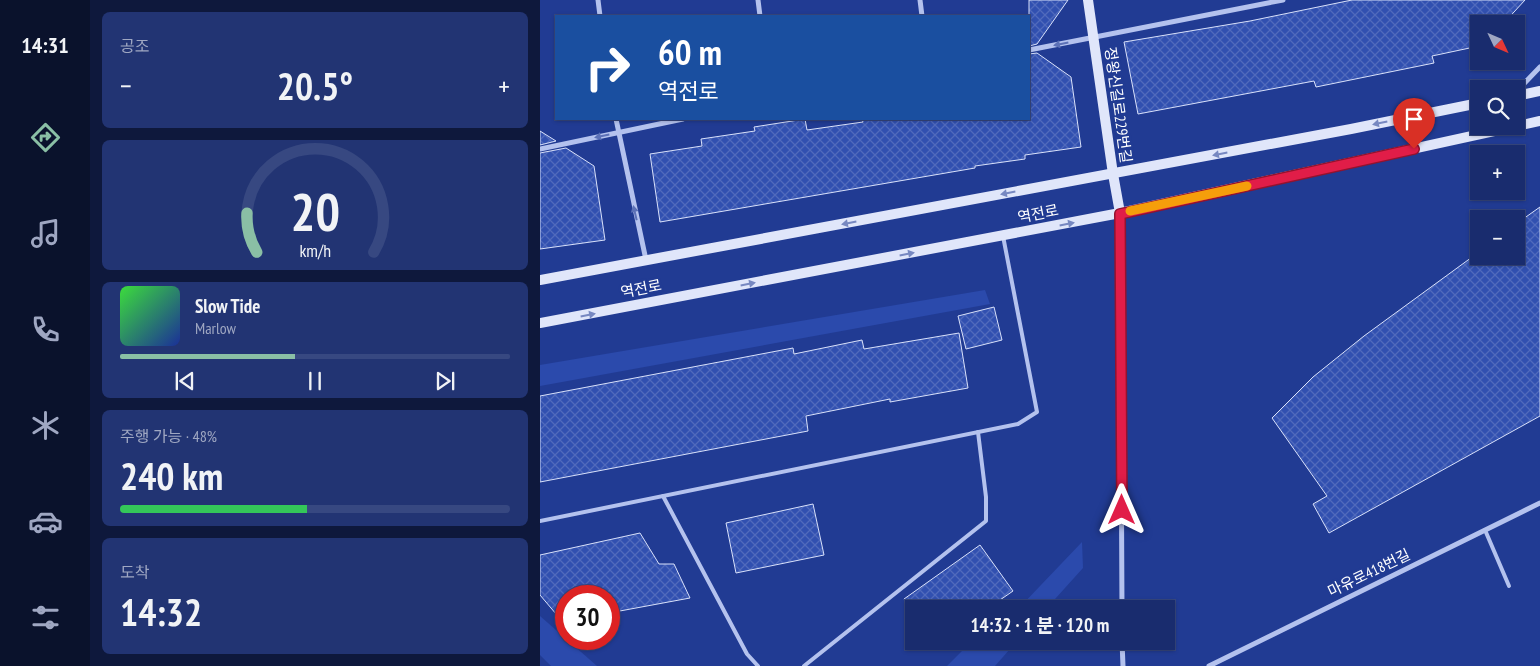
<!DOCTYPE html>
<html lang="ko">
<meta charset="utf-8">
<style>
:root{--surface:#192c6e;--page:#223473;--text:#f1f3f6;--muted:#9fa7c2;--line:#374881;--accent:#8abfa5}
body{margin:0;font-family:"PT Sans Narrow","Noto Sans KR",sans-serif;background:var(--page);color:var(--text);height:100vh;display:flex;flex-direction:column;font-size:19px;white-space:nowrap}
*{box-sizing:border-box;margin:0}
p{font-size:16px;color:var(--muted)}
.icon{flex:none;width:28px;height:28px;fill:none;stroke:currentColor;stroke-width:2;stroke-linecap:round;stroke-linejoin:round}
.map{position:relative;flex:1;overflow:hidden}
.drawer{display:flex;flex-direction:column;gap:12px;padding:12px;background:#0e183c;width:450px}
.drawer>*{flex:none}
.guide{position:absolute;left:15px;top:15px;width:475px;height:105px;border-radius:0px;box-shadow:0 1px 4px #0004,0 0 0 1px var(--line);background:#1a4fa0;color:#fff;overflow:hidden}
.needle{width:32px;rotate:134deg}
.buttons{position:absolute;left:930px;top:15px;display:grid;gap:10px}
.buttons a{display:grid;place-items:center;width:55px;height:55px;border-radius:0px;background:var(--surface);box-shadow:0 1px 4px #0004,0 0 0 1px var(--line);font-size:25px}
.speed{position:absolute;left:15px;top:585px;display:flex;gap:10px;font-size:25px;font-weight:700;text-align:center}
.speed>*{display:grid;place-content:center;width:65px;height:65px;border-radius:50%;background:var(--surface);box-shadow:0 1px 4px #0004,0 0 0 1px var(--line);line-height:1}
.speed .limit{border:8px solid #d22;background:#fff;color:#111}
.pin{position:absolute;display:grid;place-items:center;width:42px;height:42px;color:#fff;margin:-51px -21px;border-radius:50% 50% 50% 0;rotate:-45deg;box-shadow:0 0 5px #0007}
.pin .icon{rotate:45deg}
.me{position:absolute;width:55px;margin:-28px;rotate:0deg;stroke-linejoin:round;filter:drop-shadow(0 0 4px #0008)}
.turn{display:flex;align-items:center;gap:18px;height:105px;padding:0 20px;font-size:22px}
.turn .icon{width:65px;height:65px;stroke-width:2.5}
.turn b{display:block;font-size:35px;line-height:42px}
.big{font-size:38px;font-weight:700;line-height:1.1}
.drawer .tile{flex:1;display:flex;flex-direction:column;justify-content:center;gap:8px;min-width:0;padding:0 18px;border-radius:8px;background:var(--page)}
.drawer .dial{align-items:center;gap:0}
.dial svg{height:130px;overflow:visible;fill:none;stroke:var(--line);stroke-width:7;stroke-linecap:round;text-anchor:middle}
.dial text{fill:var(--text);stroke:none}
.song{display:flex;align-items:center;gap:15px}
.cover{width:60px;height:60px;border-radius:8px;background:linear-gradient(135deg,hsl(120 70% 55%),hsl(230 70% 35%))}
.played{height:5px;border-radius:2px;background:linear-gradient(90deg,var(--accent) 45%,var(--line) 45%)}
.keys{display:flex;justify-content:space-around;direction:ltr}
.heat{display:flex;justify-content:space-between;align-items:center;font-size:28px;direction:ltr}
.charge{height:8px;border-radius:4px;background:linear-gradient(90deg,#34c759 48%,var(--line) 0)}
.trip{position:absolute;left:365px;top:600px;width:270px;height:50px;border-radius:0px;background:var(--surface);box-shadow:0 1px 4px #0004,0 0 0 1px var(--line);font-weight:700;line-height:50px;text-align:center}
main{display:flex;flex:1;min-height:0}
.dock{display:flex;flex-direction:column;width:90px;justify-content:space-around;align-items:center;background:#0a122c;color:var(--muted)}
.dock .icon{width:35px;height:35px}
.dock .active{color:var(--accent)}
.dock b{font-size:22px;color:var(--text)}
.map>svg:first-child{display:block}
.green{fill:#2b4aac}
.building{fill:url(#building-cross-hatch);stroke:#d9e1fa}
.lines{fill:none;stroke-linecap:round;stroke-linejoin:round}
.lane{stroke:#b4c2ee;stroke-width:4}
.street{stroke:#b4c2ee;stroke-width:5}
.secondary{stroke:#e0e6fa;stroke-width:10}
.oneway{fill:#5c71b7}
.oneway2{fill:#7788c1}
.route-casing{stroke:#92132f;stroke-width:12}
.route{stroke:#e11d48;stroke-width:9}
.slow{stroke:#f59e0b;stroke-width:9}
.labels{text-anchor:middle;stroke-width:5;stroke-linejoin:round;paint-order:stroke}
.street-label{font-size:15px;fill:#fff;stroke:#213b93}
</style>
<main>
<nav class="dock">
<b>14:31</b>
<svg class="icon active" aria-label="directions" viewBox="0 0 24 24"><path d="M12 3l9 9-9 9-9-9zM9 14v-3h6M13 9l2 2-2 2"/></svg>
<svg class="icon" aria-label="music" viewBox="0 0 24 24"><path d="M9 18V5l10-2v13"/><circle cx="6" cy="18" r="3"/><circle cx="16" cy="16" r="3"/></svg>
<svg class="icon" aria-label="phone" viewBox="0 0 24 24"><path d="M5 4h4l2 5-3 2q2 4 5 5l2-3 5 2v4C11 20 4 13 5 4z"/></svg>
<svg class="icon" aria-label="climate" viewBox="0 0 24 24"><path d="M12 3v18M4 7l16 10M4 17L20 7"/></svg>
<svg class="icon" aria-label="car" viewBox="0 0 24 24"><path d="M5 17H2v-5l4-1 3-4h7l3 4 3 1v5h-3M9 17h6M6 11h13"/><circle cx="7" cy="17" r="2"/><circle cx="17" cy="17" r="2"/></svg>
<svg class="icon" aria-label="filters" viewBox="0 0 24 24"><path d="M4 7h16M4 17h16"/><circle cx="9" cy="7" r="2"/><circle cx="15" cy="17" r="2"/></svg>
</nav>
<section class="drawer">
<div class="tile"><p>공조</p>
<div class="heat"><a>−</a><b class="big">20.5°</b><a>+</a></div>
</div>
<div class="tile dial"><svg viewBox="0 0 100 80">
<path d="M14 69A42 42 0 1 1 86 69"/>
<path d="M14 69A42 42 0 0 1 8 45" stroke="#8abfa5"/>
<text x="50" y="56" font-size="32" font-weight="700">20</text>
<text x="50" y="72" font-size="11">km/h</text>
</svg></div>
<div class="tile">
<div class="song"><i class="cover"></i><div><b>Slow Tide</b><p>Marlow</p></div></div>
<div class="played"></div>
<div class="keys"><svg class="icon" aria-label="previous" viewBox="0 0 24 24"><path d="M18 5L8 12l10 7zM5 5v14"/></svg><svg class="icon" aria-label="pause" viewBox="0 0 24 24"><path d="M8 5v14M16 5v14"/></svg><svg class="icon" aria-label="next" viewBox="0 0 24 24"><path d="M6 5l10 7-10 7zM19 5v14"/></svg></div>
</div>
<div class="tile"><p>주행 가능 · 48%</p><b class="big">240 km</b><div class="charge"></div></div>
<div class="tile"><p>도착</p><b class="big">14:32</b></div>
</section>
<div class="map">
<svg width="1000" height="666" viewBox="0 0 1000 666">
<defs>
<pattern id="building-cross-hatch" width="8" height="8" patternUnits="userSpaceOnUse" patternTransform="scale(1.25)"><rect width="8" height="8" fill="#3150b0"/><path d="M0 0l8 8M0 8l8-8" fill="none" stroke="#506abc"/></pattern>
</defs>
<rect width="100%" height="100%" fill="#213b93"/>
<g class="green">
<polygon points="445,290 450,304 0,386 0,365"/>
<polygon points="542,542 543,568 506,609 474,609 480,607"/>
<polygon points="0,616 57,666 11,666 0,655"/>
<polygon points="432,641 477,641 455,666 407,666"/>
</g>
<g class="building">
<polygon points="489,0 528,0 497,44 489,46"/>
<polygon points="812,0 985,0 963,24 939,24 939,46 892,56 894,63 776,87 774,81 598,114 584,42 710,21"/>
<polygon points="497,53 531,77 541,147 485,155 485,159 435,166 435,168 120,222 110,154 162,146 161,139 215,131 214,127 265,119 267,130 323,122 322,119 489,119 489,54"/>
<polygon points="0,131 16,141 0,145"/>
<polygon points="26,148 54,166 65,240 0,249 0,153"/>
<polygon points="1000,207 1000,416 789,533 773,504 787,496 732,418 773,377 824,336 939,252 939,256 976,256 976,224"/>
<polygon points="454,307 462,340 426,349 418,316"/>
<polygon points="419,333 428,388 350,402 350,399 266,416 268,431 0,482 0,396 253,348 254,354 322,340 324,349"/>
<polygon points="273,504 284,555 196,573 186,523"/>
<polygon points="100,533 119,564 134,564 150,598 69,613 69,596 26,596 26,620 22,621 0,595 0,555"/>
<polygon points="440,545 473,591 447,609 374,609 374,612 364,599"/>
</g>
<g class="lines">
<g class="lane">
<polyline points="123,496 207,654 218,666"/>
<polyline points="0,521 478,424 497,412 463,236"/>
<polyline points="945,530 969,586"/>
<polyline points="264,666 446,521 446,497 438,432"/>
</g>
<g class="street">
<polyline points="58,0 60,16"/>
<polyline points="218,0 220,16"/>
<polyline points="380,0 382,16"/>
<polyline points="489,50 743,0"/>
<polyline points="976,92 1000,67"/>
<polyline points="76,119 106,260"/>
<polyline points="0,149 143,119"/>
<polyline points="580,213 582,609"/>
<polyline points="582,641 583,666"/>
<polyline points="669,666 1000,503"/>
</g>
<g class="secondary">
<polyline points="548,0 573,174 580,213"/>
<polyline points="976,96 1000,91"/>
<polyline points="0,280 811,129 939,103"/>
<polyline points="0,323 580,213 1000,121"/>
</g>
</g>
<defs><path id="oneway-solid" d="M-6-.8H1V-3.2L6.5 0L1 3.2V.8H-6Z" transform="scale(1.25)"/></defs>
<g class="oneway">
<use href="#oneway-solid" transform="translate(521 44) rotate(169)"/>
<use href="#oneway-solid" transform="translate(62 136) rotate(168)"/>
<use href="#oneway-solid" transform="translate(95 213) rotate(-103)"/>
</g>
<g class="oneway2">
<use href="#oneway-solid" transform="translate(840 123) rotate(168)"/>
<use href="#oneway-solid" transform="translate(680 154) rotate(169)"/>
<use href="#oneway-solid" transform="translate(468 193) rotate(169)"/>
<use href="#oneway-solid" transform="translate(309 223) rotate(169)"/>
<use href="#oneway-solid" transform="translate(527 224) rotate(-11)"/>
<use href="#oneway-solid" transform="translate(367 254) rotate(-11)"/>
<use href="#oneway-solid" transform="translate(208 284) rotate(-11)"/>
<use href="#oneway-solid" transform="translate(48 315) rotate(-11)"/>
</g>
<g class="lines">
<g class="route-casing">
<polyline id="route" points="582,510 580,214 874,149"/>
</g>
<use href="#route" class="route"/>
<polyline class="slow" points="590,211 707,186"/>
</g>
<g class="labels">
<g class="street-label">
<text transform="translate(578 105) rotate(82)" y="5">정왕신길로229번길</text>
<text transform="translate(498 214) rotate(-11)" y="5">역전로</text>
<text transform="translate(101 289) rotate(-11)" y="5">역전로</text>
<text transform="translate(829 573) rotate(-26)" y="5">마유로418번길</text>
</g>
</g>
</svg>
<div class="buttons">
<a><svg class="needle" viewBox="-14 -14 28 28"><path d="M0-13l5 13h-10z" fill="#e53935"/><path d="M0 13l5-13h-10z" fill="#9fa7c2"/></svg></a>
<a><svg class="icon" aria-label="search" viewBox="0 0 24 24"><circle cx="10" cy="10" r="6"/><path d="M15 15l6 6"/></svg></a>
<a>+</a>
<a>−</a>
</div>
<div class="speed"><div class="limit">30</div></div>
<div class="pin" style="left:874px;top:149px;background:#d93025"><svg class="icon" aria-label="arrive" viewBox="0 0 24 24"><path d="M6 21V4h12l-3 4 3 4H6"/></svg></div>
<svg class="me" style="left:582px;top:510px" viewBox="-20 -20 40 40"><path d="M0-17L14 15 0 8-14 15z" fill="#e11d48" stroke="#fff" stroke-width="4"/></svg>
<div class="trip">14:32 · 1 분 · 120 m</div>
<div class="guide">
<div class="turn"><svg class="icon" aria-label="right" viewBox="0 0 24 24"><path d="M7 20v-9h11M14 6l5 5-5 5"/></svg><div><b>60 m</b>역전로</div></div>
</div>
</div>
</main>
